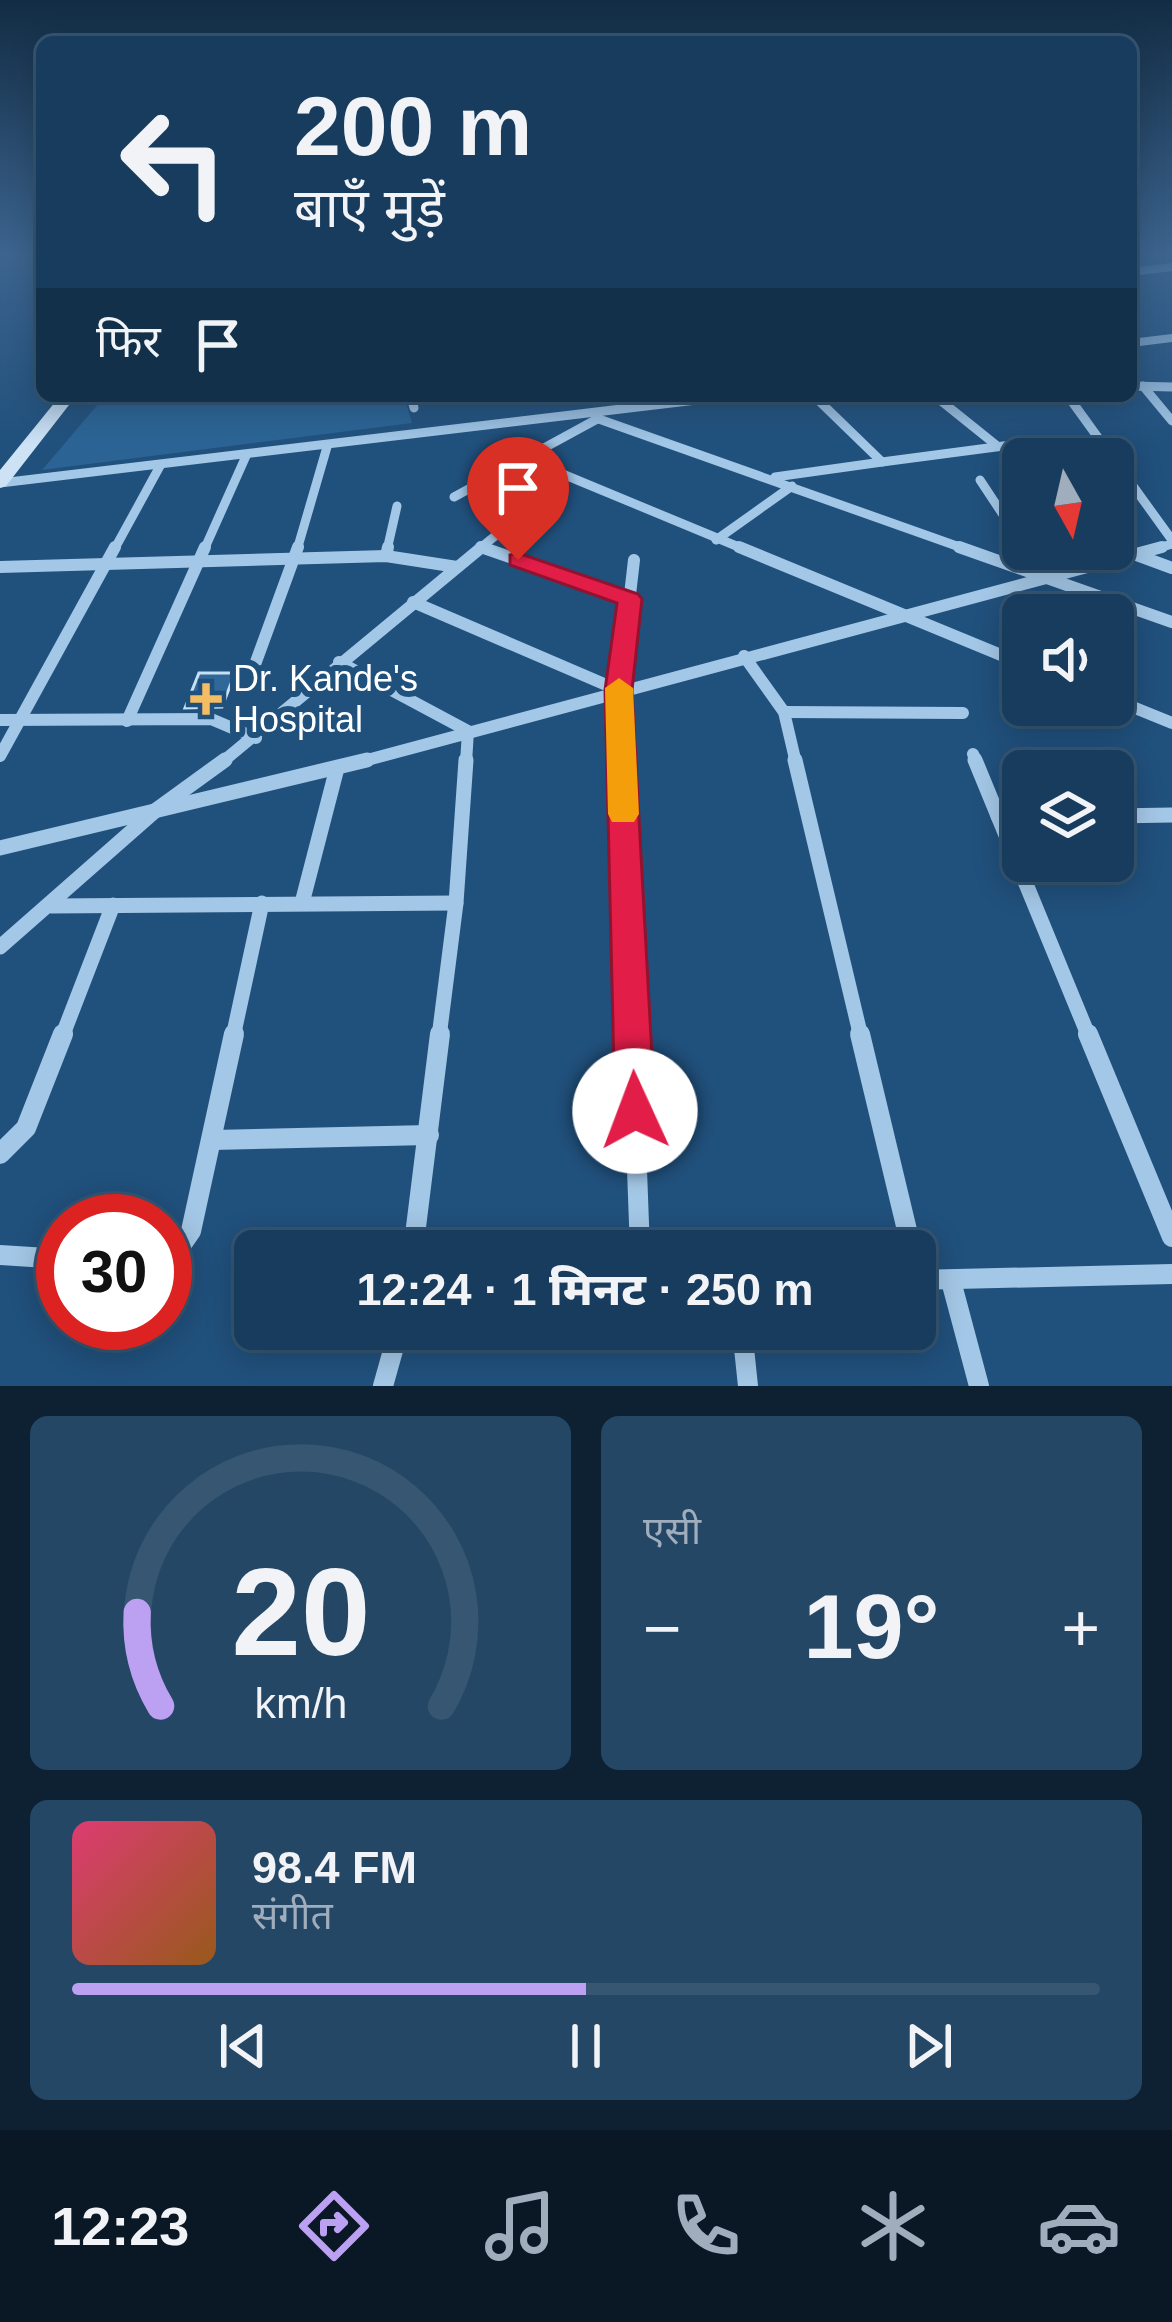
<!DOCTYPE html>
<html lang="hi">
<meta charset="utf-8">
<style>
:root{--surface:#183c5d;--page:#254766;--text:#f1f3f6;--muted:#9fadbc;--line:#365672;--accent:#bca0f2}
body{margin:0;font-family:Helvetica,"Noto Sans Devanagari",sans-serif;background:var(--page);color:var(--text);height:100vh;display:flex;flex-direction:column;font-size:45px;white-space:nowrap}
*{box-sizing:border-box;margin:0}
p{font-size:39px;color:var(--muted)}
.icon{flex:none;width:66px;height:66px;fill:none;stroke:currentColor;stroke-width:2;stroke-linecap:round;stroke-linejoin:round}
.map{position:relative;height:1386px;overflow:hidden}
.panel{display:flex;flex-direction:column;gap:30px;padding:30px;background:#0d2133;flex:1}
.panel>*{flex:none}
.hud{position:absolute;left:36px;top:36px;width:1101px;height:366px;border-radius:18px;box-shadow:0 6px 30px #0003,0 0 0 3px var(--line);background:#183c5d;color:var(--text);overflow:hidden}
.needle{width:78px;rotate:172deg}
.fabs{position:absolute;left:1002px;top:438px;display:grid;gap:24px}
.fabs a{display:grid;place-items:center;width:132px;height:132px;border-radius:18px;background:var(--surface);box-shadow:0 6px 30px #0003,0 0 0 3px var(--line);font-size:60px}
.speed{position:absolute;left:36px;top:1194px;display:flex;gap:24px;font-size:60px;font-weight:700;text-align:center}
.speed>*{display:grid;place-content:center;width:156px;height:156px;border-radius:50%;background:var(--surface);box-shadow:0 6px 30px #0003,0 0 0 3px var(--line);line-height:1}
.speed .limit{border:18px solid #d22;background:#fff;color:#111}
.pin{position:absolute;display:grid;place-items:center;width:102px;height:102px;color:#fff;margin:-123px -51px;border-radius:50% 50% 50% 0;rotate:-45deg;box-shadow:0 0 12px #0007}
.pin .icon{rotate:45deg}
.me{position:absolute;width:132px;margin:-66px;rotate:358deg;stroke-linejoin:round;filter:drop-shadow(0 0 9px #0008)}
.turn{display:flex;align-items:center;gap:42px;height:252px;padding:0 60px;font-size:54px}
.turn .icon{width:156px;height:156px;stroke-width:2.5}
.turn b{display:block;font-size:84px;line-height:102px}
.then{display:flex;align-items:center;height:114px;padding:0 60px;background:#0003;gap:24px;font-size:45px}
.big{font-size:90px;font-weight:800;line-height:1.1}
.panel .card{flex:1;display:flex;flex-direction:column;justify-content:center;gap:18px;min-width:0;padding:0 42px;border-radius:18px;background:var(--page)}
.panel .dial{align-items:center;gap:0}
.dial svg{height:312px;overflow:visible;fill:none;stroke:var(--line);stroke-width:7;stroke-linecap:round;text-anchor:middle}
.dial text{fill:var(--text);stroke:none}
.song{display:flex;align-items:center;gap:36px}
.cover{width:144px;height:144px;border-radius:18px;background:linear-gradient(135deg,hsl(340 70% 55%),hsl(30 70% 35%))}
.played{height:12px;border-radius:6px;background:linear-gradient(90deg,var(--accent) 50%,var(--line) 50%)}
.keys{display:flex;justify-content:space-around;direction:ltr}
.heat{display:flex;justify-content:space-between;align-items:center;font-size:66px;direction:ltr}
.panel .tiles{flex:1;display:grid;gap:30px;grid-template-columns:1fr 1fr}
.card:last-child{grid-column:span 2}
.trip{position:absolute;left:234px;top:1230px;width:702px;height:120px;border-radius:18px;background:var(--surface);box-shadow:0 6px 30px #0003,0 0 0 3px var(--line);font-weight:800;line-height:120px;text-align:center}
.tab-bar{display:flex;height:192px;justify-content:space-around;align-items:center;background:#0a1825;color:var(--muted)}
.tab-bar .icon{width:84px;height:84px}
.tab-bar .active{color:var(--accent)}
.tab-bar b{font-size:54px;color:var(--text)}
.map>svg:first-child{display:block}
.green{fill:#2a6394}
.building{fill:#306899;stroke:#c6e0f5;stroke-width:3}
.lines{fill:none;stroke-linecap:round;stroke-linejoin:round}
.street-far4{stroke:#a3c7e6;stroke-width:8}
.street-far3{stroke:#a3c7e6;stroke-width:9}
.street-far2{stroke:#a3c7e6;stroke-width:12}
.street-far1{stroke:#a3c7e6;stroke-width:15}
.street{stroke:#a3c7e6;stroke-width:20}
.secondary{fill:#cde2f5;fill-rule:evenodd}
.route{fill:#e11d48;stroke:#92132f;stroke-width:3}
.slow{fill:#f59e0b}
.poi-dot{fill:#f4bd64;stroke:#20507c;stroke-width:4.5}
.labels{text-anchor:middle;stroke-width:12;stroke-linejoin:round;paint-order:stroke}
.poi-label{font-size:36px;fill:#fff;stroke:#20507c;text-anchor:start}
</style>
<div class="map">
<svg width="1172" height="1386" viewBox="0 0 1172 1386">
<rect width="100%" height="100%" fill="#20507c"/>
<polygon class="green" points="105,396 404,396 412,423 42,470"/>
<polygon class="building" points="199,673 235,673 222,707 185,708"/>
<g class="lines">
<g class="street-far4">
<polyline points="1131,272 1172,267"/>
<polyline points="1131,343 1172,338"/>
</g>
<g class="street-far3">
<polyline points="1131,386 1172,387"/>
<polyline points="1143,386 1172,421"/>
<polyline points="411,396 414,408"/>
<polyline points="935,396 996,445"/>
<polyline points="1068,396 1172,540"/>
<polyline points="596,418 968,550"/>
<polyline points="524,458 746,550"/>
<polyline points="882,462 1011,445 1021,447 1028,459"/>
<polyline points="775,477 882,462 814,396"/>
<polyline points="980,480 1023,545"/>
<polyline points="0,483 730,396"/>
<polyline points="454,497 599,418"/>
<polyline points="716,540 792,486"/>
<polyline points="481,547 489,550"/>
<polyline points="114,550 160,466"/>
<polyline points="204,550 246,456"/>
<polyline points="297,550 327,447"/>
<polyline points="387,550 397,506"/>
<polyline points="478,550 495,536"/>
<polyline points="1151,550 1172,544"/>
</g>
<g class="street-far2">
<polyline points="481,547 630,599"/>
<polyline points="739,547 1023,664"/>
<polyline points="959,547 1172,622"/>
<polyline points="1134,554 1172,568"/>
<polyline points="386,556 388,547"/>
<polyline points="0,567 386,556 457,567"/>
<polyline points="413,602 618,690"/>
<polyline points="744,656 784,712 796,763"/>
<polyline points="339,662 468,731 466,763"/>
<polyline points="253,670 298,547"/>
<polyline points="1113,699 1172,723"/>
<polyline points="784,712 963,713"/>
<polyline points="0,720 211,719 256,738"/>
<polyline points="127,721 205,547"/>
<polyline points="973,754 977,763"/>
<polyline points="0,756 115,547"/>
<polyline points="221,763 482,547"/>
<polyline points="356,763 1162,547"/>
<polyline points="622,763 619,690 634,560"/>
</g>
<g class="street-far1">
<polyline points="622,760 632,1037"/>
<polyline points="795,760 861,1037"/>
<polyline points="975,760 1089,1037"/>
<polyline points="998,816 1023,816"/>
<polyline points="1113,816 1172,815"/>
<polyline points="0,848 367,760"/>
<polyline points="302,903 337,768"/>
<polyline points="51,906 456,903"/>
<polyline points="0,947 156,810 225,760"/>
<polyline points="62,1037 113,905"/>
<polyline points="233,1037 262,903"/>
<polyline points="439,1037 456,903 466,760"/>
</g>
<g class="street">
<polyline points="632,1034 640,1251"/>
<polyline points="860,1034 912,1251"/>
<polyline points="1088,1034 1172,1237"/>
<polyline points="213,1140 429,1135"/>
<polyline points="0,1154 26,1128 63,1034"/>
<polyline points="413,1251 440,1034"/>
<polyline points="0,1255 63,1259"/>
<polyline points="165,1257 175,1254 191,1231 234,1034"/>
<polyline points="915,1280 1172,1274"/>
<polyline points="951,1281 979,1386"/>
<polyline points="742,1329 748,1386"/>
<polyline points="383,1386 399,1329"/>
</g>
<polygon class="secondary" points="60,396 76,396 6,486 0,488 0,470"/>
</g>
<linearGradient id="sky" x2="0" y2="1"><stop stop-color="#122c44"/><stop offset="0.57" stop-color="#3c648e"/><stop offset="1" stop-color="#3c648e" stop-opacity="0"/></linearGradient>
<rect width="1172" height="446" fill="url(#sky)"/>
<polygon class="route" points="518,553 638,594 642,599 632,690 655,1111 649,1125 635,1131 621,1125 615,1111 605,690 617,603 510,565 510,555"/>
<polygon class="slow" points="619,678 633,688 639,814 634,822 612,822 608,814 605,688"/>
<path class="poi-dot" d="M200 681h12v12h12v12h-12v12h-12v-12h-12v-12h12z"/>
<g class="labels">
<g class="poi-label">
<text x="233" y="691">Dr. Kande's<tspan x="233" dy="41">Hospital</tspan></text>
</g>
</g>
</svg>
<div class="fabs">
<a><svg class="needle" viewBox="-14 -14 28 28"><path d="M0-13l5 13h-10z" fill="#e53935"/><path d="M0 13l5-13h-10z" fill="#9fadbc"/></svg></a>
<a><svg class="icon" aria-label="sound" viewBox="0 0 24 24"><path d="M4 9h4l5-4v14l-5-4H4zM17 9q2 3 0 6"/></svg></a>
<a><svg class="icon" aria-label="layers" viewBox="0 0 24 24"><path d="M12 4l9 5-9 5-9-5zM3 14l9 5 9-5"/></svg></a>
</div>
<div class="speed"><div class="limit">30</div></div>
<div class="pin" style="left:518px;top:560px;background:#d93025"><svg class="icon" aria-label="arrive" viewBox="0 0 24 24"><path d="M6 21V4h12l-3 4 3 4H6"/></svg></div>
<svg class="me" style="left:635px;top:1111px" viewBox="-20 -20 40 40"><circle r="19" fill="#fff"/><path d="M0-13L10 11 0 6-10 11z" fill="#e11d48"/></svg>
<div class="trip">12:24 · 1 मिनट · 250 m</div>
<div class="hud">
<div class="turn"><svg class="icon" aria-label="left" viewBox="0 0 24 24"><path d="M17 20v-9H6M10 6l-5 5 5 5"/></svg><div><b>200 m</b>बाएँ मुड़ें</div></div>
<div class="then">फिर<svg class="icon" aria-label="arrive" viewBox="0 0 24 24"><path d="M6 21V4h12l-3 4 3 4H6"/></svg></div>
</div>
</div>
<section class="panel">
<div class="tiles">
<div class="card dial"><svg viewBox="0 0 100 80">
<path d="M14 69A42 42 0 1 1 86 69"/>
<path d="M14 69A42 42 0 0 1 8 45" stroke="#bca0f2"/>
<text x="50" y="56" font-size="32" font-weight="700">20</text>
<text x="50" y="72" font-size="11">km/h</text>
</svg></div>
<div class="card"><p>एसी</p>
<div class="heat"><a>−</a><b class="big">19°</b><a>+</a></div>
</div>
<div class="card">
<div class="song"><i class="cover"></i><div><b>98.4 FM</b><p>संगीत</p></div></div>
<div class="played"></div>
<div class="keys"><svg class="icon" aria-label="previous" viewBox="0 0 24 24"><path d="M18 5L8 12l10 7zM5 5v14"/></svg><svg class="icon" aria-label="pause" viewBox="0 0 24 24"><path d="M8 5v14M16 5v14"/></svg><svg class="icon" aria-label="next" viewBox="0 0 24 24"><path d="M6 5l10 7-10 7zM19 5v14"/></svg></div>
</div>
</div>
</section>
<nav class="tab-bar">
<b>12:23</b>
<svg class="icon active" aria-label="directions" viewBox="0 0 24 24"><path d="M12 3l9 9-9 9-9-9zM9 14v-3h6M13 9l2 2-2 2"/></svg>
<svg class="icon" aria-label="music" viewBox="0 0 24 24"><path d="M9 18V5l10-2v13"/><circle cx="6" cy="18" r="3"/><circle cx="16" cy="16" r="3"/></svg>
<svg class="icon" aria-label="phone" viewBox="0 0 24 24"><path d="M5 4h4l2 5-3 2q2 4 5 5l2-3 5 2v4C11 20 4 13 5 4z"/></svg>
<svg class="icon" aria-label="climate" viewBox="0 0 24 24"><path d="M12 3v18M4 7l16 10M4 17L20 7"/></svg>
<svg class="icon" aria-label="car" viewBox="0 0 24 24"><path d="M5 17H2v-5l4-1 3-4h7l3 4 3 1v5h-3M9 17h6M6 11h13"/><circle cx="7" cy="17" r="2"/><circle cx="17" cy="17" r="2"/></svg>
</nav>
